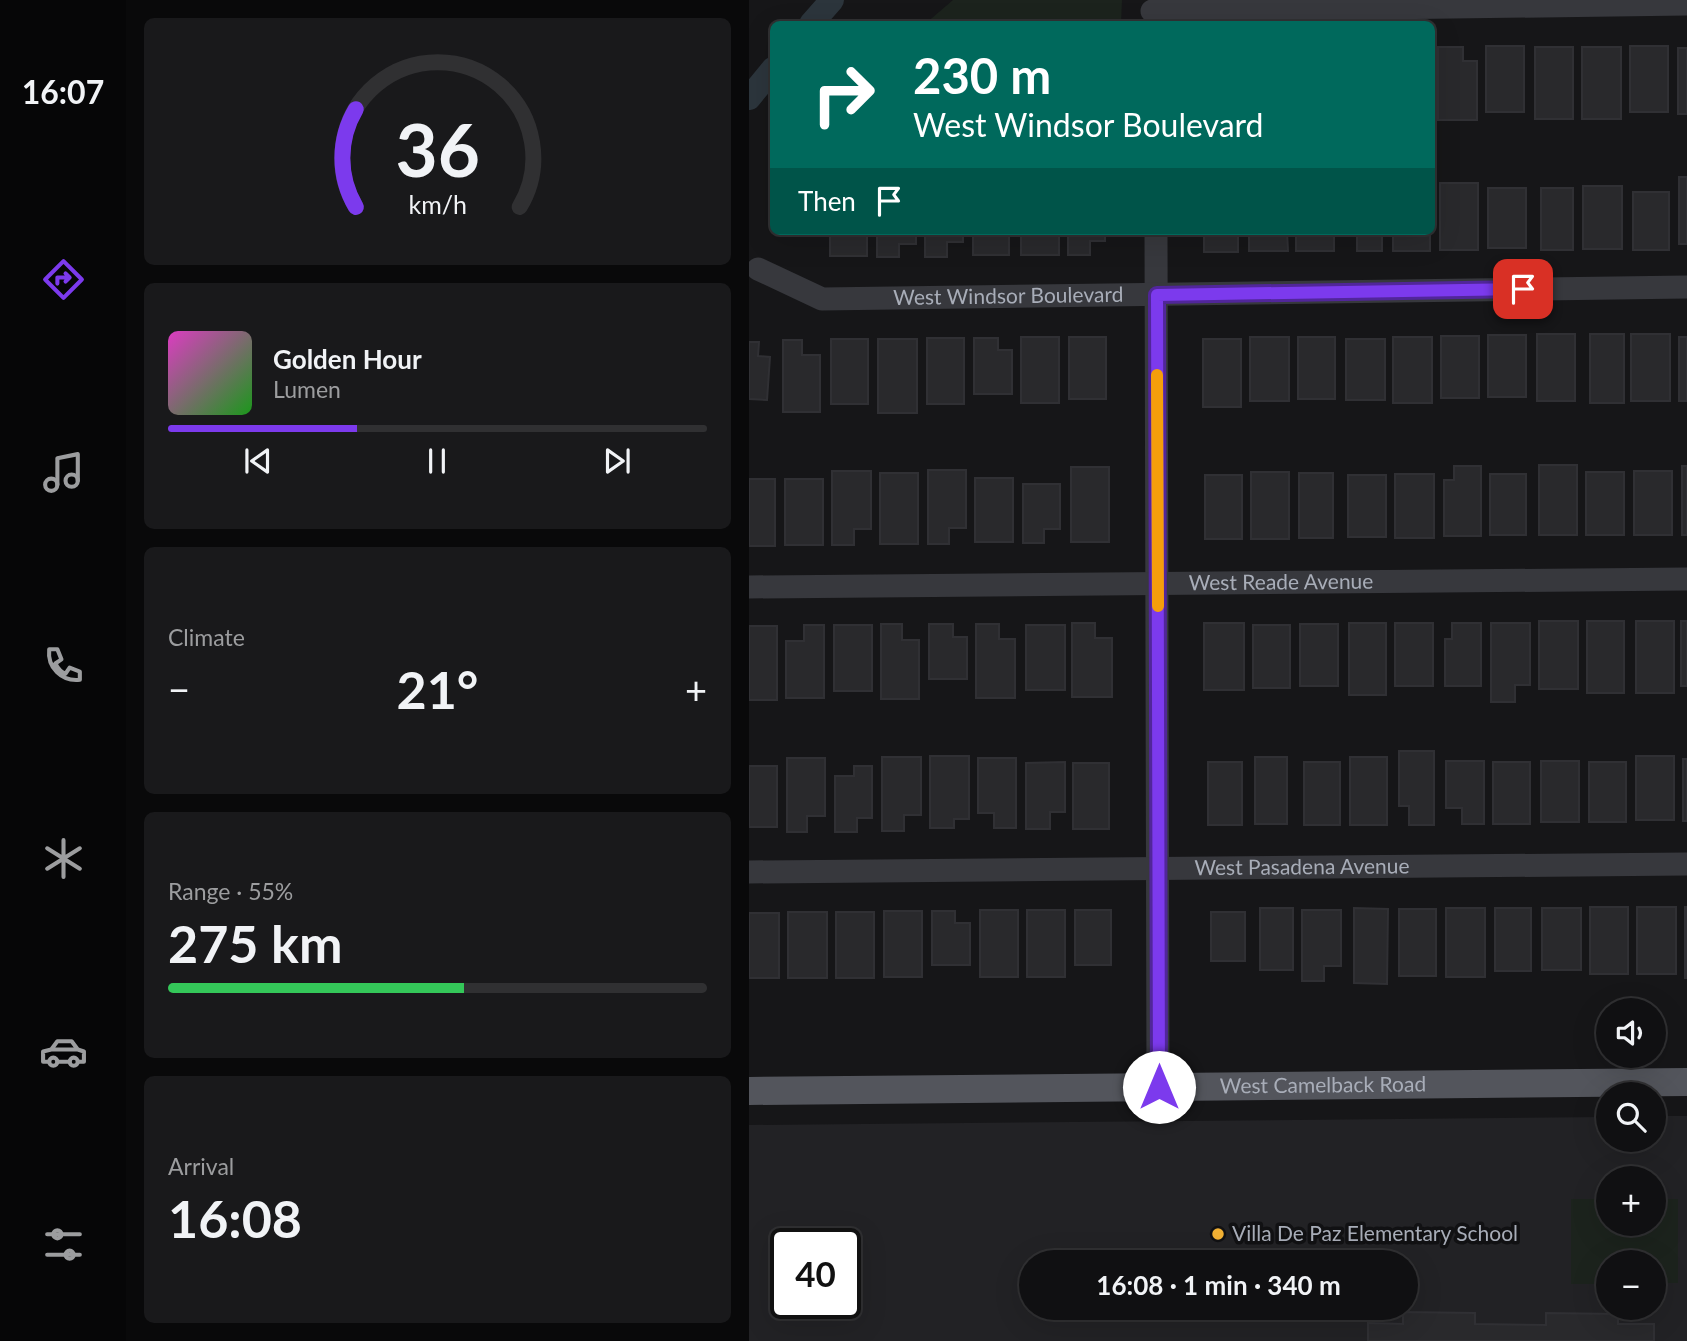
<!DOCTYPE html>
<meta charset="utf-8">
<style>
:root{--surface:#101012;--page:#19191b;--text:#f1f3f6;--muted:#9c9d9f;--line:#303032;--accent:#7c3aed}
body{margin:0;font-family:Lato,sans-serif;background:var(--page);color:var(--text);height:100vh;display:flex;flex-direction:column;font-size:26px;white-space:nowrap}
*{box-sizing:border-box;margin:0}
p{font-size:23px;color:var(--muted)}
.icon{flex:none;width:38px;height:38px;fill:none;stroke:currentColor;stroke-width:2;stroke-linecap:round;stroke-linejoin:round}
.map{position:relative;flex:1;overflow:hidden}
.details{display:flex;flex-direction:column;gap:18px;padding:18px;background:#09090a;width:623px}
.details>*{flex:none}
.guide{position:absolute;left:21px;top:21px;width:665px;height:214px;border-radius:10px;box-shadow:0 7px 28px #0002,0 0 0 2px var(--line);background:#00695c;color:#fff;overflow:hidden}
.controls{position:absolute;left:847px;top:998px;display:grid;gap:14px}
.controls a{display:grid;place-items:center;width:70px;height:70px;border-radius:50%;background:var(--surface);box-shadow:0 7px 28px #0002,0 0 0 2px var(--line);font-size:35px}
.speed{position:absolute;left:21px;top:1228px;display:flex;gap:14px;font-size:35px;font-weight:700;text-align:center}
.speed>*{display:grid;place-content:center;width:91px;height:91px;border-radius:50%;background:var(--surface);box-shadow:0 7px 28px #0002,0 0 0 2px var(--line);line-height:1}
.speed .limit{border:4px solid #111;border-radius:10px;background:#fff;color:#111}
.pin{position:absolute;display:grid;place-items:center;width:60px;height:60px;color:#fff;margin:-30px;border-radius:14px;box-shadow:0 4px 10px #0006}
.me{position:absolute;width:77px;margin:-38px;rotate:0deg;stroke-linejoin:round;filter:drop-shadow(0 0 5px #0008)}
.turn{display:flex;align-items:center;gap:24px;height:147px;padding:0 28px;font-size:32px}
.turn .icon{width:91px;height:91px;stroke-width:2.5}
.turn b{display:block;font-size:49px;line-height:60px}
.then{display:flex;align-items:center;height:66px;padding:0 28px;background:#0003;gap:14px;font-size:26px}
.big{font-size:52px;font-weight:700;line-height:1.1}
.details .widget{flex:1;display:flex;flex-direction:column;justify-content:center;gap:10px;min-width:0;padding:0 24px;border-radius:10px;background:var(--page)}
.details .dial{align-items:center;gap:0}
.dial svg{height:182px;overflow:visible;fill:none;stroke:var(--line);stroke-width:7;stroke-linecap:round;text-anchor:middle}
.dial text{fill:var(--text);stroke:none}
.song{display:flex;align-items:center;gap:21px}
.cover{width:84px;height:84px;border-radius:10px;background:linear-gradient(135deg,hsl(310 70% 55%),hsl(120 70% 35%))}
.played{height:7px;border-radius:4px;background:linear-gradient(90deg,var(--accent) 35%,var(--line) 35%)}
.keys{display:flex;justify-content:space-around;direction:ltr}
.heat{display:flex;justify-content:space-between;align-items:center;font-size:38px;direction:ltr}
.charge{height:10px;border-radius:5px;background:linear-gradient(90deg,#34c759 55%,var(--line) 0)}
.trip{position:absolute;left:270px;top:1250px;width:399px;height:70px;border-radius:35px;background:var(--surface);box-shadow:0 7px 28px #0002,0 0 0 2px var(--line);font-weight:700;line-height:70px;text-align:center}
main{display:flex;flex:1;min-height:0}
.menu{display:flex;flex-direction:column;width:126px;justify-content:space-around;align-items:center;background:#060607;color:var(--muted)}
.menu .icon{width:49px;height:49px}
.menu .selected{color:var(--accent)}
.menu b{font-size:32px;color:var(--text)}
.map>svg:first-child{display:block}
.built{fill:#222225;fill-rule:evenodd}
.green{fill:#1c231d}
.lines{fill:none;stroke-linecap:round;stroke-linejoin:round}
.canal{stroke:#2c353c;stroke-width:24}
.building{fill:#29292c;stroke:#303034;stroke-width:2}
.minor{stroke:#37383d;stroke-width:23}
.major{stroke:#53555c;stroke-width:28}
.route-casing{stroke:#51269a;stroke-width:18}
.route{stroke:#7c3aed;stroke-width:12}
.slow{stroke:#f59e0b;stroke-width:12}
.poi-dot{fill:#f2b134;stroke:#111113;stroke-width:2.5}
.labels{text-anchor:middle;stroke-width:7;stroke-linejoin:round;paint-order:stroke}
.street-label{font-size:21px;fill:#a8adb8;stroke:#111113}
.poi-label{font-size:21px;fill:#a8adb8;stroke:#111113;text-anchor:start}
</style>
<main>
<nav class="menu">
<b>16:07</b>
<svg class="icon selected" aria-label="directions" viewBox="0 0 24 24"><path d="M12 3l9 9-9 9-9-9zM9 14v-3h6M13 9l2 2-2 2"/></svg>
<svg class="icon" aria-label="music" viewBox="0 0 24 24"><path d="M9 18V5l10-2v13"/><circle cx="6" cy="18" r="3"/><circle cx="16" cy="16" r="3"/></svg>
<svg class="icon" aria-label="phone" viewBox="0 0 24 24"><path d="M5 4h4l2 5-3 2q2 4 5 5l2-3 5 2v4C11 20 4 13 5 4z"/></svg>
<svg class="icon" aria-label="climate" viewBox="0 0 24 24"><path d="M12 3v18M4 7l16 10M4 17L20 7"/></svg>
<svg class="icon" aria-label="car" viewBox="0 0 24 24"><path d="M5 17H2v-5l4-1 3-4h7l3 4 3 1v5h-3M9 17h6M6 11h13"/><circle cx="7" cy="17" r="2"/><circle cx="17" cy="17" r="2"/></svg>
<svg class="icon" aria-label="filters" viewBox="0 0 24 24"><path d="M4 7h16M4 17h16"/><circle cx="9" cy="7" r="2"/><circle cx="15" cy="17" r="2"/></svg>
</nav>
<section class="details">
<div class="widget dial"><svg viewBox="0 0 100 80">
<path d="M14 69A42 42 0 1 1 86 69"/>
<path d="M14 69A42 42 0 0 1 14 26" stroke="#7c3aed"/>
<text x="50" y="56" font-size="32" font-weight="700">36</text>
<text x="50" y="72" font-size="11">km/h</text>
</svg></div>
<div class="widget">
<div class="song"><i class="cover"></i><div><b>Golden Hour</b><p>Lumen</p></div></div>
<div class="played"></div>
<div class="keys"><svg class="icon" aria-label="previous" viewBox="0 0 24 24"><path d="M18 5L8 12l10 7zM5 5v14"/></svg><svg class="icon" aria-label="pause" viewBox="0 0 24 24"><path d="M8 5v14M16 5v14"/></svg><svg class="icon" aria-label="next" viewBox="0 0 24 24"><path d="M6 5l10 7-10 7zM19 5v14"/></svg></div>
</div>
<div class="widget"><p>Climate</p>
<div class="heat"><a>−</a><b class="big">21°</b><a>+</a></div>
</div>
<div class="widget"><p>Range · 55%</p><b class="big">275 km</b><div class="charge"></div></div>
<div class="widget"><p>Arrival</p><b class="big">16:08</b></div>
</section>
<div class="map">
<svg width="938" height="1341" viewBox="0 0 938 1341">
<rect width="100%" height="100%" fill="#161618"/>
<path class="built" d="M905,1116H938V1341H0V1125L859,1117V1139H905ZM859,1178H905V1223H859ZM37,1244H96V1304H37ZM282,1262H656V1307H282ZM859,1262H905V1307H859Z"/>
<g class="green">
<polygon points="204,0 373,0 372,24 176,24"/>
<polygon points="822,1199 859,1199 859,1223 905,1223 905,1199 929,1199 929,1283 905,1283 905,1262 859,1262 859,1284 822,1284"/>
</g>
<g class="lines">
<g class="canal">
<polyline points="62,24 83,0"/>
<polyline points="0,98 24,69"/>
</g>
</g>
<g class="building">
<rect x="737" y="46" width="38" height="66"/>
<rect x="881" y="46" width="38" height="66"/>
<polygon points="689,47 714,47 714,61 728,61 728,120 689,120"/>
<rect x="786" y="47" width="38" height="72"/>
<rect x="833" y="47" width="39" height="72"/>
<rect x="929" y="48" width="9" height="66"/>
<rect x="930" y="177" width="8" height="67"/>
<rect x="691" y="183" width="38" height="67"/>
<rect x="834" y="186" width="39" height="63"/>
<rect x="739" y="188" width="38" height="60"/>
<rect x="792" y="188" width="32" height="62"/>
<rect x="884" y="192" width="36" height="58"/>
<rect x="81" y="231" width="37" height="25"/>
<polygon points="128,231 167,231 167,244 150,244 150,257 128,257"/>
<polygon points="176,231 214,231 214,242 198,242 198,257 176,257"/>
<rect x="224" y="231" width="36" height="24"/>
<rect x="272" y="231" width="38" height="24"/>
<polygon points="319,231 356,231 356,241 341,241 341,255 319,255"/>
<rect x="455" y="231" width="34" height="21"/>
<polygon points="500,231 538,231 539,251 500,251"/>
<rect x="547" y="231" width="38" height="20"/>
<polygon points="598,231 633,231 633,251 608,251 608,234 598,234"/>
<rect x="644" y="231" width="37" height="20"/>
<rect x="788" y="334" width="38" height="67"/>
<rect x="841" y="334" width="34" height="69"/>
<rect x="882" y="334" width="39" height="67"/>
<rect x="739" y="335" width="38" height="62"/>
<rect x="692" y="336" width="38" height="62"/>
<rect x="272" y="337" width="38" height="66"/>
<rect x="320" y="337" width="37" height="62"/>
<rect x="501" y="337" width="39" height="64"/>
<rect x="549" y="337" width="37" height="62"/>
<rect x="644" y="337" width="39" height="66"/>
<rect x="930" y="337" width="8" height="64"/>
<rect x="178" y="338" width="37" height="66"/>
<polygon points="225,338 249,338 249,350 263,350 263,394 225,394"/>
<rect x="82" y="339" width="37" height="65"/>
<rect x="129" y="339" width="39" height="74"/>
<rect x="454" y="339" width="38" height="68"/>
<rect x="597" y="339" width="39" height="61"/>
<polygon points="34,340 53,340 53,355 71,355 71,412 34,412"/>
<polygon points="0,342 10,342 9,356 21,357 18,400 0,399"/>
<rect x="790" y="465" width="38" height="70"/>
<polygon points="705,466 732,466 732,536 695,536 695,480 705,480"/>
<rect x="933" y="466" width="5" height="69"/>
<rect x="322" y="467" width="38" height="75"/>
<polygon points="179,470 217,470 217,528 200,528 200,544 179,544"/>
<polygon points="83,471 122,471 122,529 105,529 105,545 83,545"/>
<rect x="885" y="471" width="38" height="64"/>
<rect x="502" y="472" width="38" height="67"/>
<rect x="837" y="472" width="38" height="63"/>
<rect x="131" y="473" width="38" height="71"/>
<rect x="550" y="473" width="34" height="65"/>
<rect x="646" y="474" width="39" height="64"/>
<rect x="741" y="474" width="36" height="61"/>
<rect x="456" y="475" width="37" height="64"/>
<rect x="599" y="475" width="38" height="62"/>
<rect x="226" y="478" width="38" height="64"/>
<rect x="0" y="479" width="26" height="67"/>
<rect x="36" y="479" width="38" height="66"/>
<polygon points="274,484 311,484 311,529 295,529 295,543 274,543"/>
<rect x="790" y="621" width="39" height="68"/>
<rect x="838" y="621" width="37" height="72"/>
<rect x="887" y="621" width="38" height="72"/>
<rect x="932" y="621" width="6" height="65"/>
<polygon points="323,623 346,623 346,638 363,638 363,697 323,697"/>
<rect x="455" y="623" width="40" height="67"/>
<rect x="600" y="623" width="37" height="72"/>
<rect x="646" y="623" width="38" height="63"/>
<polygon points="703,623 732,623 732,686 696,686 696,639 703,639"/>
<polygon points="742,623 781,623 781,685 766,685 766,702 742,702"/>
<polygon points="132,624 153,624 153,640 170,640 170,699 132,699"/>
<polygon points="180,624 204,624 204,637 218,637 218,679 180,679"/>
<polygon points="227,624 250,624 250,639 266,639 266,698 227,698"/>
<rect x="551" y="624" width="38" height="62"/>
<polygon points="55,625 75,625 75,698 37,698 37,641 55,641"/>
<rect x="85" y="625" width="38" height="66"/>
<rect x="277" y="625" width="39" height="65"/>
<rect x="504" y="625" width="37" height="63"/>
<rect x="0" y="626" width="28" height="74"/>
<polygon points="650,751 685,751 685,825 660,825 660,806 650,806"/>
<polygon points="181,756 220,756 220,819 205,819 205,828 181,828"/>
<rect x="887" y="756" width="38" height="64"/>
<polygon points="133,757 172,757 172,815 155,815 155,831 133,831"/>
<rect x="506" y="757" width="32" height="67"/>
<rect x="601" y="757" width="37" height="68"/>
<polygon points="38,758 76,758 76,816 58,816 58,832 38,832"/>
<polygon points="229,758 267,758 267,828 245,828 245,813 229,813"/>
<rect x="934" y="759" width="4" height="62"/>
<polygon points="697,761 735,761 735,824 713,824 713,808 697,808"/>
<rect x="792" y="761" width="38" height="61"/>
<polygon points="316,762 316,812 301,812 301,829 277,829 277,763"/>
<rect x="459" y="762" width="34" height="63"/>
<rect x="555" y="762" width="36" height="63"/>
<rect x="744" y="762" width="37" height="62"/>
<rect x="840" y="762" width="37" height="60"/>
<rect x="324" y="763" width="36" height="66"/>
<rect x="0" y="766" width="28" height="61"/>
<polygon points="105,766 123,766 123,818 108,818 108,832 86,832 86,776 105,776"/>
<rect x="841" y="907" width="38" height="67"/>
<rect x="888" y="907" width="39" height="67"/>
<rect x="936" y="907" width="2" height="71"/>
<rect x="511" y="908" width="33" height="62"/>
<polygon points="605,908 639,909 638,984 605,983"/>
<rect x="697" y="908" width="39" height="69"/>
<rect x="746" y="908" width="36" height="63"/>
<rect x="793" y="908" width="39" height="62"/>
<rect x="650" y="909" width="37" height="67"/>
<rect x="231" y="910" width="38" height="67"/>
<rect x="278" y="910" width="38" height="67"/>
<rect x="326" y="910" width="36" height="55"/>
<polygon points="553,910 592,910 592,966 575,966 575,981 553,981"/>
<rect x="135" y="911" width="38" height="66"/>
<polygon points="183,911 206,911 206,923 221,923 221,965 183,965"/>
<rect x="39" y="912" width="39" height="66"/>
<rect x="87" y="912" width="38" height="66"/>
<rect x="462" y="912" width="34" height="49"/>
<rect x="0" y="913" width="30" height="65"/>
<polygon points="654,1312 726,1313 726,1324 797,1325 797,1313 869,1314 869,1324 905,1324 905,1341 619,1341 619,1323 654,1324"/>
</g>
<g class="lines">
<g class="minor">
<polyline points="403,11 938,4"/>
<polyline points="407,231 409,1087"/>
<path id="s1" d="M9,269L73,299L938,287"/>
<path id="s2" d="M0,587L938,579"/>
<path id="s3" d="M0,872L938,864"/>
</g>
<path class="major" id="s4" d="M0,1091L938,1082"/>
</g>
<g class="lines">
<g class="route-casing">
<polyline id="route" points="410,1087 408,295 774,289"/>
</g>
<use href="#route" class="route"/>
<polyline class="slow" points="408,375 409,606"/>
</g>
<circle class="poi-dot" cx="469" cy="1234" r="7"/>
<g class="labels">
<g class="street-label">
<text dy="7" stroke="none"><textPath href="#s1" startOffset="257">West Windsor Boulevard</textPath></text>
<text dy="7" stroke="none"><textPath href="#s2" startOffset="532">West Reade Avenue</textPath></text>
<text dy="7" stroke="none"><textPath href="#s3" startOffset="553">West Pasadena Avenue</textPath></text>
<text dy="7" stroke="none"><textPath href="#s4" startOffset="574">West Camelback Road</textPath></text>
</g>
<g class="poi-label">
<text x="483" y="1241">Villa De Paz Elementary School</text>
</g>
</g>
</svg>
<div class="controls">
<a><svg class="icon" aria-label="sound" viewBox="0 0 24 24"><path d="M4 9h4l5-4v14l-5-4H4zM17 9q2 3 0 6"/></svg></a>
<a><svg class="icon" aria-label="search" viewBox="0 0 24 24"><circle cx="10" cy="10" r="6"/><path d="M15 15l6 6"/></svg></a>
<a>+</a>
<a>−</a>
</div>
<div class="speed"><div class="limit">40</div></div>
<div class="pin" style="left:774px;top:289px;background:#d93025"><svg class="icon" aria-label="arrive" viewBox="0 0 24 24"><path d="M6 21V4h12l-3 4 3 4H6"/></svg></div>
<svg class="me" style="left:410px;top:1087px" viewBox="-20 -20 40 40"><circle r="19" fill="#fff"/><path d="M0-13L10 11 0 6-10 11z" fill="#7c3aed"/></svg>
<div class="trip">16:08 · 1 min · 340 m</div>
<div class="guide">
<div class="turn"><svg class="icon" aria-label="right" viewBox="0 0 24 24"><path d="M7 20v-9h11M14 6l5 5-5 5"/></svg><div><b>230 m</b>West Windsor Boulevard</div></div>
<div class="then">Then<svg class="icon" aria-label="arrive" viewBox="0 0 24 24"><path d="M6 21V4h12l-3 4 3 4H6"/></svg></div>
</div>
</div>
</main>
